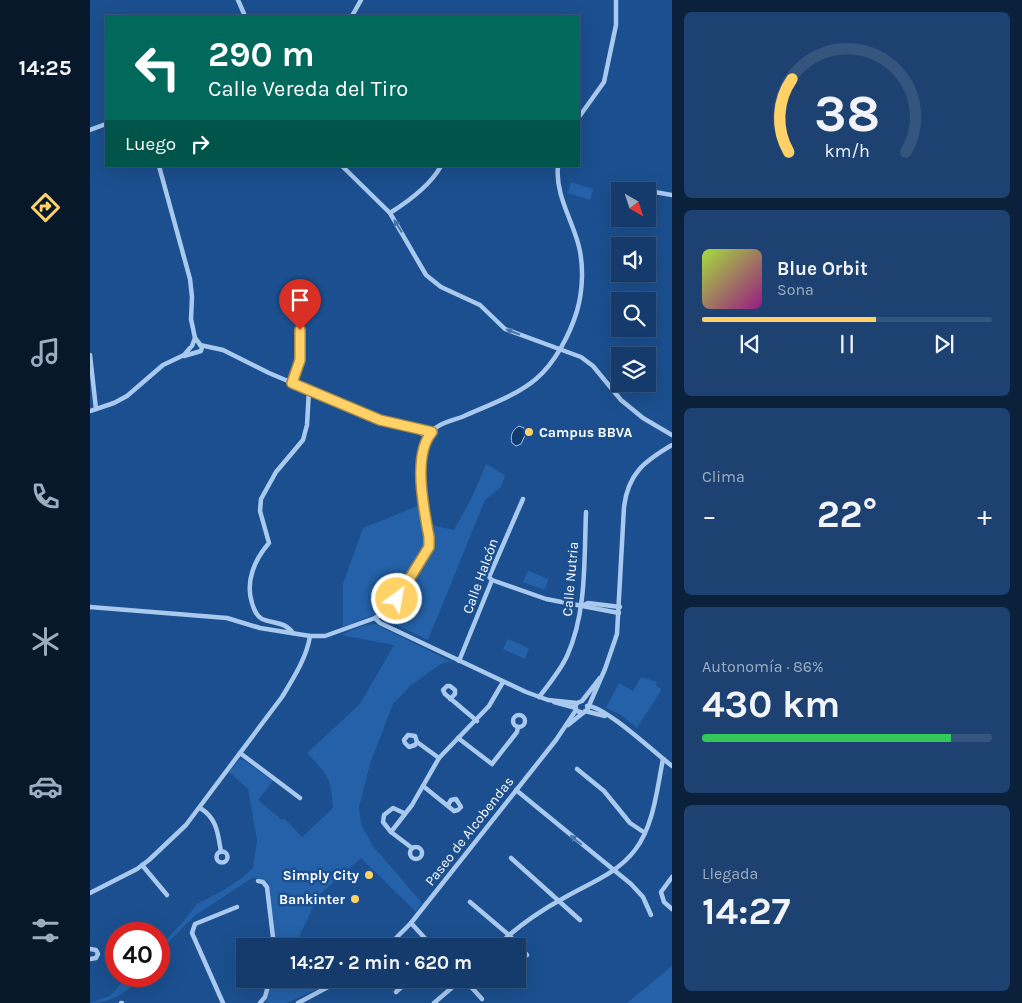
<!DOCTYPE html>
<html lang="es">
<meta charset="utf-8">
<style>
:root{--surface:#143b6b;--page:#1d4271;--text:#f1f3f6;--muted:#9dadc1;--line:#33557e;--accent:#ffd166}
body{margin:0;font-family:Karla,sans-serif;background:var(--page);color:var(--text);height:100vh;display:flex;flex-direction:column;font-size:19px;white-space:nowrap}
*{box-sizing:border-box;margin:0}
p{font-size:16px;color:var(--muted)}
.icon{flex:none;width:28px;height:28px;fill:none;stroke:currentColor;stroke-width:2;stroke-linecap:round;stroke-linejoin:round}
.map{position:relative;flex:1;overflow:hidden}
.drawer{display:flex;flex-direction:column;gap:12px;padding:12px;background:#0b203b;width:350px}
.drawer>*{flex:none}
.guide{position:absolute;left:15px;top:15px;width:475px;height:152px;border-radius:0px;box-shadow:0 5px 20px #0002,0 0 0 1px var(--line);background:#00695c;color:#fff;overflow:hidden}
.needle{width:32px;rotate:141deg}
.controls{position:absolute;left:521px;top:182px;display:grid;gap:10px}
.controls a{display:grid;place-items:center;width:45px;height:45px;border-radius:0px;background:var(--surface);box-shadow:0 5px 20px #0002,0 0 0 1px var(--line);font-size:25px}
.speed{position:absolute;left:15px;top:922px;display:flex;gap:10px;font-size:25px;font-weight:700;text-align:center}
.speed>*{display:grid;place-content:center;width:65px;height:65px;border-radius:50%;background:var(--surface);box-shadow:0 5px 20px #0002,0 0 0 1px var(--line);line-height:1}
.speed .limit{border:8px solid #d22;background:#fff;color:#111}
.pin{position:absolute;display:grid;place-items:center;width:42px;height:42px;color:#fff;margin:-51px -21px;border-radius:50% 50% 50% 0;rotate:-45deg;box-shadow:0 0 5px #0007}
.pin .icon{rotate:45deg}
.me{position:absolute;width:55px;margin:-28px;rotate:32deg;stroke-linejoin:round;filter:drop-shadow(0 0 4px #0008)}
.turn{display:flex;align-items:center;gap:18px;height:105px;padding:0 20px;font-size:22px}
.turn .icon{width:65px;height:65px;stroke-width:2.5}
.turn b{display:block;font-size:35px;line-height:42px}
.then{display:flex;align-items:center;height:48px;padding:0 20px;background:#0003;gap:10px;font-size:19px}
.big{font-size:38px;font-weight:700;line-height:1.1}
.drawer .tile{flex:1;display:flex;flex-direction:column;justify-content:center;gap:8px;min-width:0;padding:0 18px;border-radius:8px;background:var(--page)}
.drawer .dial{align-items:center;gap:0}
.dial svg{height:130px;overflow:visible;fill:none;stroke:var(--line);stroke-width:7;stroke-linecap:round;text-anchor:middle}
.dial text{fill:var(--text);stroke:none}
.song{display:flex;align-items:center;gap:15px}
.cover{width:60px;height:60px;border-radius:8px;background:linear-gradient(135deg,hsl(80 70% 55%),hsl(310 70% 35%))}
.played{height:5px;border-radius:2px;background:linear-gradient(90deg,var(--accent) 60%,var(--line) 60%)}
.keys{display:flex;justify-content:space-around;direction:ltr}
.heat{display:flex;justify-content:space-between;align-items:center;font-size:28px;direction:ltr}
.charge{height:8px;border-radius:4px;background:linear-gradient(90deg,#34c759 86%,var(--line) 0)}
.trip{position:absolute;left:146px;top:938px;width:290px;height:50px;border-radius:0px;background:var(--surface);box-shadow:0 5px 20px #0002,0 0 0 1px var(--line);font-weight:700;line-height:50px;text-align:center}
main{display:flex;flex:1;min-height:0}
.tabs{display:flex;flex-direction:column;width:90px;justify-content:space-around;align-items:center;background:#08182b;color:var(--muted)}
.tabs .icon{width:35px;height:35px}
.tabs .on{color:var(--accent)}
.tabs b{font-size:22px;color:var(--text)}
.map>svg:first-child{display:block}
.green{fill:#2461a8}
.water{fill:#123a6d;stroke:#9cc4f0}
.lines{fill:none;stroke-linecap:round;stroke-linejoin:round}
.minor{stroke:#a9c9ee;stroke-width:4.5}
.oneway{fill:#4674ac}
.route-casing{stroke:#a68842;stroke-width:12}
.route{stroke:#ffd166;stroke-width:9}
.poi-dot{fill:#ffd166;stroke:#1b4f8f;stroke-width:2}
.labels{text-anchor:middle;stroke-width:5;stroke-linejoin:round;paint-order:stroke}
.poi-label{font-size:14px;font-weight:bold;fill:#fff;stroke:#1b4f8f;text-anchor:end}
.street-label{font-size:14px;fill:#fff;stroke:#1b4f8f}
</style>
<main>
<nav class="tabs">
<b>14:25</b>
<svg class="icon on" aria-label="directions" viewBox="0 0 24 24"><path d="M12 3l9 9-9 9-9-9zM9 14v-3h6M13 9l2 2-2 2"/></svg>
<svg class="icon" aria-label="music" viewBox="0 0 24 24"><path d="M9 18V5l10-2v13"/><circle cx="6" cy="18" r="3"/><circle cx="16" cy="16" r="3"/></svg>
<svg class="icon" aria-label="phone" viewBox="0 0 24 24"><path d="M5 4h4l2 5-3 2q2 4 5 5l2-3 5 2v4C11 20 4 13 5 4z"/></svg>
<svg class="icon" aria-label="climate" viewBox="0 0 24 24"><path d="M12 3v18M4 7l16 10M4 17L20 7"/></svg>
<svg class="icon" aria-label="car" viewBox="0 0 24 24"><path d="M5 17H2v-5l4-1 3-4h7l3 4 3 1v5h-3M9 17h6M6 11h13"/><circle cx="7" cy="17" r="2"/><circle cx="17" cy="17" r="2"/></svg>
<svg class="icon" aria-label="filters" viewBox="0 0 24 24"><path d="M4 7h16M4 17h16"/><circle cx="9" cy="7" r="2"/><circle cx="15" cy="17" r="2"/></svg>
</nav>
<div class="map">
<svg width="582" height="1003" viewBox="0 0 582 1003">
<rect width="100%" height="100%" fill="#1b4f8f"/>
<g class="green">
<polygon points="481,182 503,189 500,200 478,193"/>
<polygon points="396,464 415,475 411,487 395,500 338,640 301,622 296,618 307,606 340,552 342,537 341,525 364,530 383,495"/>
<polygon points="330,505 337,537 334,547 301,602 283,615 253,627 253,584 273,528"/>
<polygon points="438,571 459,579 454,590 433,582"/>
<path d="M285,624L364,663L358,662L349,665L320,686L303,704L280,764L269,807L271,824L283,846L332,903L326,912L271,858L228,896L207,942L209,946H186L179,883L171,878H162L103,917L69,952V943H73L93,922L107,904L134,890L153,877L163,868L167,840L158,789L139,772L150,759L155,761L183,781L168,800L192,820L194,818L212,837L243,808C241,777 238,775 217,753L270,704L304,645L251,635L272,626Z"/>
<polygon points="418,639 439,648 435,659 413,649"/>
<polygon points="551,677 567,682 566,686 572,689 547,728 531,715 516,708 529,683 543,691"/>
<polygon points="582,966 582,1003 537,1003"/>
<path d="M37,976H50C38,993 20,1003 0,1003L20,996Z"/>
<polygon points="182,979 238,979 241,983 197,1003 175,1003"/>
</g>
<path class="water" d="M429,426L434,428L436,433L431,444L426,446L422,443C420,436 422,430 429,426Z"/>
<g class="lines">
<g class="minor">
<polyline points="148,0 155,16"/>
<polyline points="262,16 271,0"/>
<polyline points="489,117 514,82 526,25 526,0"/>
<polyline points="0,130 16,124"/>
<polyline points="69,166 100,279 102,297 101,319 105,338"/>
<polyline points="252,166 300,213 336,275 351,287 390,305 415,329 491,357 503,366 531,400 553,418 582,435"/>
<polyline points="559,191 582,195"/>
<path d="M300,213C319,201 340,186 351,166"/>
<polyline points="110,345 133,350 179,373 290,420 342,431"/>
<polyline points="0,355 6,409"/>
<polyline points="94,356 111,351 112,347 105,338 102,346"/>
<path d="M202,383C213,361 210,338 210,315"/>
<polyline points="0,411 24,403 37,396 73,365 94,355 100,348"/>
<polyline points="325,430 338,437"/>
<polyline points="402,580 456,599 529,613"/>
<polyline points="494,605 498,603 530,607"/>
<path d="M0,607L137,618L170,628L220,636H235L285,618L296,611L307,599L339,547C341,513 323,476 336,442C338,436 342,430 347,427C354,422 364,420 372,417C396,406 426,396 446,379C465,363 480,334 487,311C493,290 494,264 488,243C481,218 465,193 468,166"/>
<polyline points="285,618 290,623 436,692 458,700 487,703"/>
<path d="M203,633C194,621 184,624 172,619C166,615 164,610 162,603C155,581 165,559 179,543L170,511L171,499L186,472L213,440L217,425L219,390"/>
<polyline points="369,661 402,580 399,577 433,499"/>
<path d="M510,678L492,701L487,703L485,707L487,711L493,713L497,710L515,669L527,634L534,507C538,473 555,461 582,445"/>
<path d="M449,697C459,684 470,671 477,656C497,612 494,559 496,512"/>
<polyline points="360,699 365,694 365,690 360,686 357,686 353,690 355,694 387,721"/>
<polyline points="464,702 486,708"/>
<path d="M497,706C514,705 566,754 582,766"/>
<polyline points="495,711 515,716"/>
<circle cx="429" cy="721" r="6"/>
<polyline points="478,725 493,713"/>
<polyline points="368,738 402,764 427,732 428,727"/>
<polyline points="327,742 325,745 319,747 315,743 314,740 318,735 325,736 327,742 349,758"/>
<polyline points="150,753 210,798"/>
<polyline points="487,769 514,791 540,823 555,833"/>
<polyline points="333,786 364,811 368,810 371,807 366,799 361,800 358,805"/>
<polyline points="426,790 541,884 553,897 561,915"/>
<path d="M110,808C127,818 128,834 131,852"/>
<polyline points="314,813 303,808 294,815 293,822 301,832 322,848"/>
<polyline points="301,832 322,805 349,758 399,706 413,682"/>
<circle cx="326" cy="853" r="6"/>
<circle cx="132" cy="857" r="5.5"/>
<polyline points="421,858 490,920"/>
<polyline points="52,865 77,895"/>
<polyline points="582,877 571,892 574,902 582,909"/>
<polyline points="168,881 173,882 177,887 184,946"/>
<path d="M0,893L47,869L59,860L96,825L192,697C203,679 217,657 220,636"/>
<polyline points="380,902 419,935 437,955"/>
<polyline points="321,923 342,946"/>
<polyline points="298,946 321,923 466,740 486,710"/>
<path d="M407,946C426,928 448,912 472,899C497,884 527,874 545,850C564,825 567,789 573,759"/>
<polyline points="0,949 6,950 8,954 6,958 0,959"/>
<polyline points="374,979 392,999"/>
<polyline points="306,992 320,979"/>
<polyline points="31,1003 32,1003"/>
<polyline points="133,1003 102,933 105,924 147,907"/>
<polyline points="170,1003 175,997 180,979"/>
<polyline points="208,1003 253,979"/>
<polyline points="344,1003 372,979"/>
</g>
</g>
<defs><path id="oneway-solid" d="M-6-.8H1V-3.2L6.5 0L1 3.2V.8H-6Z" transform="scale(1.25)"/></defs>
<g class="oneway">
<use href="#oneway-solid" transform="translate(308 226) rotate(-122)"/>
<use href="#oneway-solid" transform="translate(423 332) rotate(-159)"/>
<use href="#oneway-solid" transform="translate(486 840) rotate(-140)"/>
</g>
<g class="lines">
<g class="route-casing">
<path id="route" d="M210,330V360L202,383L290,420L342,432C322,455 334,509 339,537V547L307,599"/>
</g>
<use href="#route" class="route"/>
</g>
<g class="poi-dot">
<circle cx="439" cy="432" r="5"/>
<circle cx="279" cy="875" r="5"/>
<circle cx="265" cy="899" r="5"/>
</g>
<g class="labels">
<g class="poi-label">
<text x="449" y="437" text-anchor="start">Campus BBVA</text>
<text x="269" y="880">Simply City</text>
<text x="255" y="904">Bankinter</text>
</g>
<g class="street-label">
<text transform="translate(390 576) rotate(-70)" y="5">Calle Halcón</text>
<text transform="translate(480 579) rotate(-85)" y="5">Calle Nutria</text>
<text transform="translate(379 831) rotate(-52)" y="5">Paseo de Alcobendas</text>
</g>
</g>
</svg>
<div class="controls">
<a><svg class="needle" viewBox="-14 -14 28 28"><path d="M0-13l5 13h-10z" fill="#e53935"/><path d="M0 13l5-13h-10z" fill="#9dadc1"/></svg></a>
<a><svg class="icon" aria-label="sound" viewBox="0 0 24 24"><path d="M4 9h4l5-4v14l-5-4H4zM17 9q2 3 0 6"/></svg></a>
<a><svg class="icon" aria-label="search" viewBox="0 0 24 24"><circle cx="10" cy="10" r="6"/><path d="M15 15l6 6"/></svg></a>
<a><svg class="icon" aria-label="layers" viewBox="0 0 24 24"><path d="M12 4l9 5-9 5-9-5zM3 14l9 5 9-5"/></svg></a>
</div>
<div class="speed"><div class="limit">40</div></div>
<div class="pin" style="left:210px;top:330px;background:#d93025"><svg class="icon" aria-label="arrive" viewBox="0 0 24 24"><path d="M6 21V4h12l-3 4 3 4H6"/></svg></div>
<svg class="me" style="left:307px;top:599px" viewBox="-20 -20 40 40"><circle r="17" fill="#ffd166" stroke="#fff" stroke-width="3"/><path d="M0-11L8 9 0 5-8 9z" fill="#fff"/></svg>
<div class="trip">14:27 · 2 min · 620 m</div>
<div class="guide">
<div class="turn"><svg class="icon" aria-label="left" viewBox="0 0 24 24"><path d="M17 20v-9H6M10 6l-5 5 5 5"/></svg><div><b>290 m</b>Calle Vereda del Tiro</div></div>
<div class="then">Luego<svg class="icon" aria-label="right" viewBox="0 0 24 24"><path d="M7 20v-9h11M14 6l5 5-5 5"/></svg></div>
</div>
</div>
<section class="drawer">
<div class="tile dial"><svg viewBox="0 0 100 80">
<path d="M14 69A42 42 0 1 1 86 69"/>
<path d="M14 69A42 42 0 0 1 16 24" stroke="#ffd166"/>
<text x="50" y="56" font-size="32" font-weight="700">38</text>
<text x="50" y="72" font-size="11">km/h</text>
</svg></div>
<div class="tile">
<div class="song"><i class="cover"></i><div><b>Blue Orbit</b><p>Sona</p></div></div>
<div class="played"></div>
<div class="keys"><svg class="icon" aria-label="previous" viewBox="0 0 24 24"><path d="M18 5L8 12l10 7zM5 5v14"/></svg><svg class="icon" aria-label="pause" viewBox="0 0 24 24"><path d="M8 5v14M16 5v14"/></svg><svg class="icon" aria-label="next" viewBox="0 0 24 24"><path d="M6 5l10 7-10 7zM19 5v14"/></svg></div>
</div>
<div class="tile"><p>Clima</p>
<div class="heat"><a>−</a><b class="big">22°</b><a>+</a></div>
</div>
<div class="tile"><p>Autonomía · 86%</p><b class="big">430 km</b><div class="charge"></div></div>
<div class="tile"><p>Llegada</p><b class="big">14:27</b></div>
</section>
</main>
